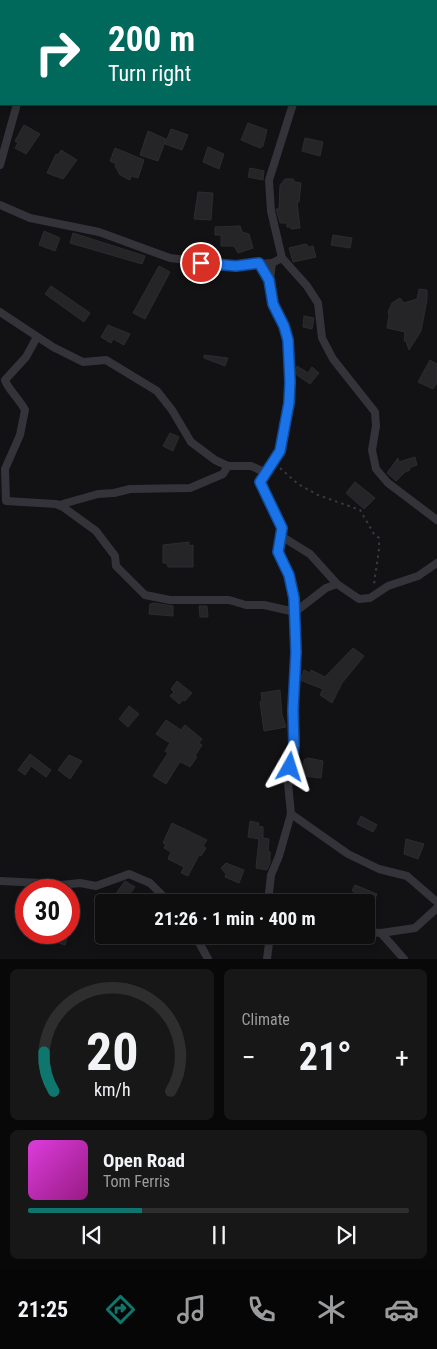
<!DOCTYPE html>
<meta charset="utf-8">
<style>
:root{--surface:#0e0e0f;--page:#171718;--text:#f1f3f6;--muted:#9b9c9e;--line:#2e2e2f;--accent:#0f766e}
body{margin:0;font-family:"Roboto Condensed",sans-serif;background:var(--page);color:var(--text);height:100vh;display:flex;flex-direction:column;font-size:19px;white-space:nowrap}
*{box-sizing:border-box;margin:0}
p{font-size:16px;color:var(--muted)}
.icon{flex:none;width:28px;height:28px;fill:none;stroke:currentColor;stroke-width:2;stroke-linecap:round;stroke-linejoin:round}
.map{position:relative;height:959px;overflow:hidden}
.drawer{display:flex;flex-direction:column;gap:10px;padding:10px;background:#080808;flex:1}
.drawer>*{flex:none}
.hud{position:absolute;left:0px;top:0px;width:438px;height:105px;box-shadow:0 2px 8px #0003,0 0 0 1px var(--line);background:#00695c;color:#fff;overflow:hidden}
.speed{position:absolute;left:15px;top:879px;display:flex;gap:10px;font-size:25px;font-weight:700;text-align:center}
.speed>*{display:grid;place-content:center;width:65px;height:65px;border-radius:50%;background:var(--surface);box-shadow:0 2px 8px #0003,0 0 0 1px var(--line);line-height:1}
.speed .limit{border:8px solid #d22;background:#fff;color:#111}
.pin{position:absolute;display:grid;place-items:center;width:42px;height:42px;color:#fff;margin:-21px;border:2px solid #fff;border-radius:50%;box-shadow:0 1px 5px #0007}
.me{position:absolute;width:55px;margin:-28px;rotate:6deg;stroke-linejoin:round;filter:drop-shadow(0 0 4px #0008)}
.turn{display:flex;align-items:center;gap:18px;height:105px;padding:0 25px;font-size:22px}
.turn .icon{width:65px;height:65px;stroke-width:2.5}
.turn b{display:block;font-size:35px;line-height:42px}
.big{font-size:38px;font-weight:700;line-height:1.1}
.drawer .widget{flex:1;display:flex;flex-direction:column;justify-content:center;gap:8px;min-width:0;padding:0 18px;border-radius:8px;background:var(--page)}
.drawer .dial{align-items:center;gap:0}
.dial svg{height:130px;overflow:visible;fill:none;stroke:var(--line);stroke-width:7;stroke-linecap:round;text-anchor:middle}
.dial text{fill:var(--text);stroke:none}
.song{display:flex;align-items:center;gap:15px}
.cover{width:60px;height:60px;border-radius:8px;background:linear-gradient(135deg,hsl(300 70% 55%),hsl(310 70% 35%))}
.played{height:5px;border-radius:2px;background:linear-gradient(90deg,var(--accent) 30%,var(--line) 30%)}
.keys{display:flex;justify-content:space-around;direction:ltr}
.heat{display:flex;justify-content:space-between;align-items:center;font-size:28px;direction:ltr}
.drawer .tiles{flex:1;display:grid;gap:10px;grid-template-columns:1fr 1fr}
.widget:last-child{grid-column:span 2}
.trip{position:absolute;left:95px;top:894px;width:280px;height:50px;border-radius:5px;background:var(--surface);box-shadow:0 2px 8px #0003,0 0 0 1px var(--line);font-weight:700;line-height:50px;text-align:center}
.tabs{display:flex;height:80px;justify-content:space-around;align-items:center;background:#060606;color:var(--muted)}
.tabs .icon{width:35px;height:35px}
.tabs .active{color:var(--accent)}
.tabs b{font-size:22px;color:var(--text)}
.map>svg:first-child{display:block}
.building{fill:#252528;stroke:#2c2c30}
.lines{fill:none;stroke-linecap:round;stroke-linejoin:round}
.path{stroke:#393a40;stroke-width:2;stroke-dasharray:2.5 4;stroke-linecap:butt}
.street{stroke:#333339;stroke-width:8}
.route-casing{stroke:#114b97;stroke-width:12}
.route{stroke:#1a73e8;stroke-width:9}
</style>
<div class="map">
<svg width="437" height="959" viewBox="0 0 437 959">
<rect width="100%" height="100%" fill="#121214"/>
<g class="building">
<polygon points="248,123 267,130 263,146 260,148 241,140"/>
<polygon points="24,125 40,134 26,154 15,148 18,143 15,141"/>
<polygon points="171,129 188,135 182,150 165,144"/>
<polygon points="148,131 166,139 158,161 140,155"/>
<polygon points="305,138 323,142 320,156 302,151"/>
<polygon points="208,147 224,154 219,169 203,162"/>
<polygon points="115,148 144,160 138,178 131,176 130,180 120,175 115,166 116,164 110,161"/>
<polygon points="61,150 77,160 63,179 47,173 56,154 58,155"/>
<polygon points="250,168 264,171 263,180 248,177"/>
<polygon points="285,179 293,179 295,182 301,183 299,202 297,202 300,228 291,229 291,227 287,227 287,223 280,223 276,209 279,209 280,185"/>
<polygon points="198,192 213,193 211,220 194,219"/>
<polygon points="240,226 242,232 249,234 253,248 238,253 234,246 221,246 221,235 215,235 215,227"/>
<polygon points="44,231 60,238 55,251 39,245"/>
<polygon points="73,233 145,256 142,264 70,243"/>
<polygon points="333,235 352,238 350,248 331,245"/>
<polygon points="306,244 309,247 313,246 316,257 293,262 289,248"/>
<polygon points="159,266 170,272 145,319 133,313"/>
<polygon points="51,286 90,313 84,322 45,294"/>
<polygon points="419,289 427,290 427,300 421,331 409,350 406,341 404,341 405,332 387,328 389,315 388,312 392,303 400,298 404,303 417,299"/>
<polygon points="304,316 314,318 312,329 303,327"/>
<polygon points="108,325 130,334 124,345 113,339 111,343 101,337"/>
<polygon points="204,355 228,358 225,366 204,358"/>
<polygon points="430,360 437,364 437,383 433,389 418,382"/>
<polygon points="297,366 308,373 312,367 319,373 310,384 294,373"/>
<polygon points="170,433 179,437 173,451 163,446"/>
<polygon points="415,457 417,465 409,468 410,470 405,472 396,481 387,473 398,458 399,462"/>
<polygon points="355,482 375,498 364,509 346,493"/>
<polygon points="189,542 189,546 193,545 193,567 168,567 167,563 163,563 163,545"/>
<polygon points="154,603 173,606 173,616 149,614 150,604"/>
<polygon points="199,606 207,606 208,617 200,617"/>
<polygon points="353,648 364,656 342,683 332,703 320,695 323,689 300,680 304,670 310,673 311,670 325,677"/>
<polygon points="177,681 192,693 185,701 183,700 179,704 170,696 174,692 171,689"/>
<polygon points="280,690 282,715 286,727 264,731 260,702 262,701 261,693"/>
<polygon points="129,706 139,714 128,727 119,719"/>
<polygon points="166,720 181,730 185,725 202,739 199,743 202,745 195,756 197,757 190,767 181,762 179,763 166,784 153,776 168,753 165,751 170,743 156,734"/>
<polygon points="30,754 51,770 46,777 31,766 25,775 18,770"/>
<polygon points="69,755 82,761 70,779 58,770"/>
<polygon points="308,758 323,761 321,778 303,776 304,760"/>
<polygon points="361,816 377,825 373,832 357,824"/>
<polygon points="250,821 259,823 258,826 263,827 263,838 269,839 268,851 270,852 270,863 267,870 256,868 259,839 248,837"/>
<polygon points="172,823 207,840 203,846 206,848 201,856 199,855 188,876 181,873 184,867 168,859 171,852 164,848 166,844 163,843"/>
<polygon points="406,839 424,844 418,859 404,854"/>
<polygon points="226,863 244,870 239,883 225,877 226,874 221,868"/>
<polygon points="125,881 135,887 124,902 117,902 112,899"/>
<polygon points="355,885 377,894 374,901 352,891"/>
<polygon points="53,932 69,932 65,945 50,940"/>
</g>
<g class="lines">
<path class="path" d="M280,468L298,484L318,495L360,510L374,534L379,538C380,555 375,569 374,586"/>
<g class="street">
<polyline points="51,1 51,0"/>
<polyline points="293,104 269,180 271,211 282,258 307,286 318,303 322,338 333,359 375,412 376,426 372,450 376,469 388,483 437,520"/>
<polyline points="0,165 17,104"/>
<polyline points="0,205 30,218 99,232 170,258 236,266 272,263"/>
<polyline points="259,263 269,280"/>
<polyline points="0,312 53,347 83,362 106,360 157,391 172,410 191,442 215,460 228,466 251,466 265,472"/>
<path d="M37,337L26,357L5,380C7,388 20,400 25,410L20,435L5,469L6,501L56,504L63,507L96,531L115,556L116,566L145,595L170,600H229L246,605H264L295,612L326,588L337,584L359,599L370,598L388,586L418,576L437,563"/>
<polyline points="59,505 98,494 114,493 130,489 190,488 223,474 228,466"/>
<polyline points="281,536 310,554 337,584"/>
<polyline points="291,814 348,854 379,869 407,876 437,902"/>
<polyline points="0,881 42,883 52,886 80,883 96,886 129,874 150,883 169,902"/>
<polyline points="268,902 271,875 279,856 291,814 288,783 294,746 293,710 296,652 294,598 289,575 279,552 282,528 260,482 280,451 289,403 288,340 269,288 272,263 282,258"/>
<polyline points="366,932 381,933 415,928 437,908"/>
<polyline points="381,933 404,959"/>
<polyline points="195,935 208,959"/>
<path d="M270,935C293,942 317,943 339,935"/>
<polyline points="267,959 270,935"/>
</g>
</g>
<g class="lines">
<g class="route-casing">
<polyline id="route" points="201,263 236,266 259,263 269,280 273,304 284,326 288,340 290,382 289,403 280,451 260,482 282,528 278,552 289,575 294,598 296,652 293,710 294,746 290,767"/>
</g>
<use href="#route" class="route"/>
</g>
</svg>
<div class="speed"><div class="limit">30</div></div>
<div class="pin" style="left:201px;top:263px;background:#d93025"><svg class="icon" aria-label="arrive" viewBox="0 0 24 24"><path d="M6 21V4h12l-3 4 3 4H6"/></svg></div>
<svg class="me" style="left:290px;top:767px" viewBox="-20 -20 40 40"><path d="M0-17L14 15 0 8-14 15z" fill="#1a73e8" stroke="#fff" stroke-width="4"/></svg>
<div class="trip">21:26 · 1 min · 400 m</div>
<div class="hud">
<div class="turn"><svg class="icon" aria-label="right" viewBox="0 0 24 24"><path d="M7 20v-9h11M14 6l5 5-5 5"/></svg><div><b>200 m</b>Turn right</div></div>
</div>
</div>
<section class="drawer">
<div class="tiles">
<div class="widget dial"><svg viewBox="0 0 100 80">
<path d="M14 69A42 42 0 1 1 86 69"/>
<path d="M14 69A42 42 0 0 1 8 45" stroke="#0f766e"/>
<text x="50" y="56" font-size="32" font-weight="700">20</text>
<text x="50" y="72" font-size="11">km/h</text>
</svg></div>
<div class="widget"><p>Climate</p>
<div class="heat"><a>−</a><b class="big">21°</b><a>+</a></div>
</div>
<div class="widget">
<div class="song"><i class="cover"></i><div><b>Open Road</b><p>Tom Ferris</p></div></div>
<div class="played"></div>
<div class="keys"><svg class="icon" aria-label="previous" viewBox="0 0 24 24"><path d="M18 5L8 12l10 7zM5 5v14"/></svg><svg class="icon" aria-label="pause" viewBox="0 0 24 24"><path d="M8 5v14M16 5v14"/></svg><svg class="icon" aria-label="next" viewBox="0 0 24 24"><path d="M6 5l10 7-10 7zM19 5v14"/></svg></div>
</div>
</div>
</section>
<nav class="tabs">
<b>21:25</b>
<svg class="icon active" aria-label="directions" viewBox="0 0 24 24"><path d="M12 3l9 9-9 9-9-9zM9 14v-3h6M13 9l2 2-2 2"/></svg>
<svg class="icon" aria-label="music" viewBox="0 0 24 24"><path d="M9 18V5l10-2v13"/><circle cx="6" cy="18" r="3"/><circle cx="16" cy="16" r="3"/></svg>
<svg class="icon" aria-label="phone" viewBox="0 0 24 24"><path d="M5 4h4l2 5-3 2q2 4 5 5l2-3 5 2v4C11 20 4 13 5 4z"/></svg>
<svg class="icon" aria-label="climate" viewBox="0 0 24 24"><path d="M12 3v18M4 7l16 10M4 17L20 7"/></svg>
<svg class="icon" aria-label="car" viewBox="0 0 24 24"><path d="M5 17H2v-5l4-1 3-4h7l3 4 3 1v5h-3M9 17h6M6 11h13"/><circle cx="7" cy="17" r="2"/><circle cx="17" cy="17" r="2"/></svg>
</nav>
